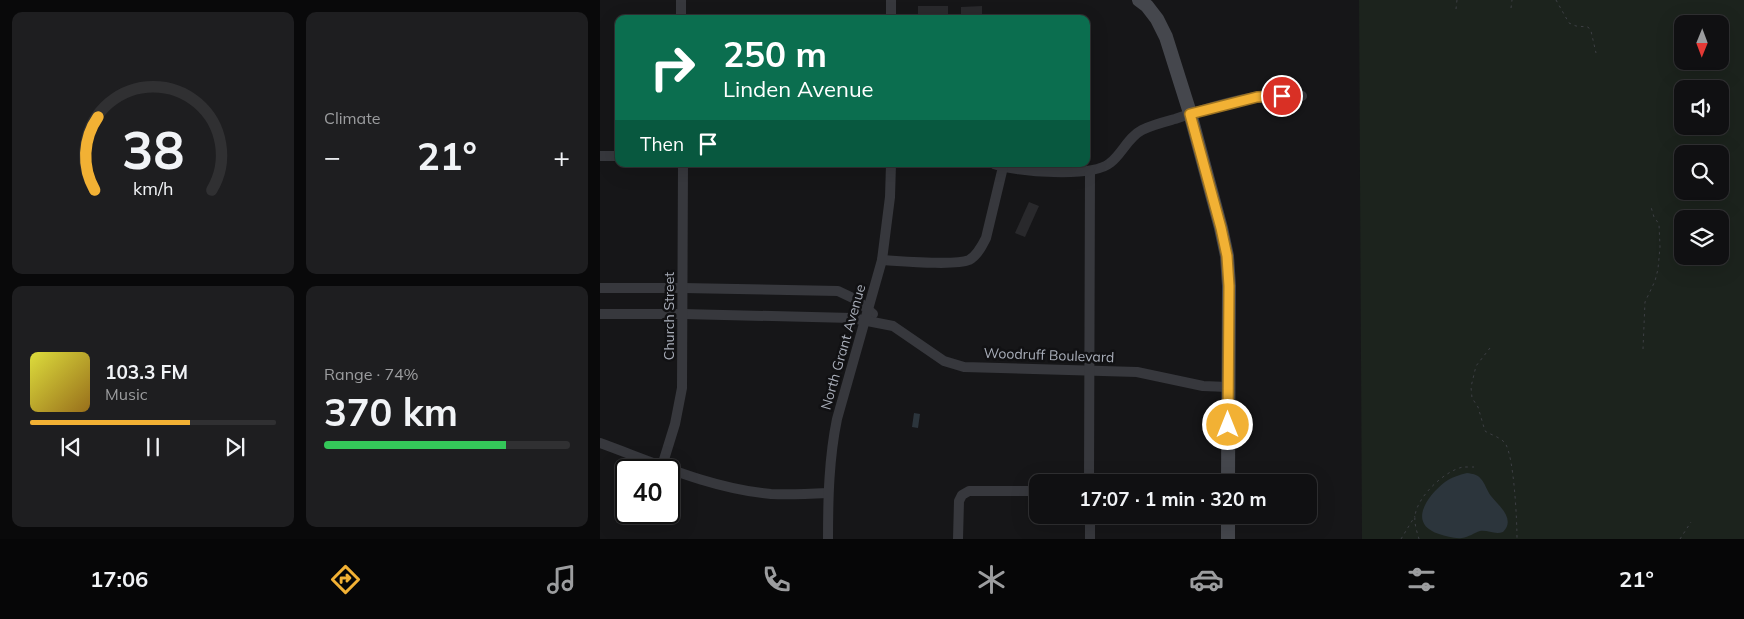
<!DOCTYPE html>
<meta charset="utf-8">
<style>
:root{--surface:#101012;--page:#1e1e20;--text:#f1f3f6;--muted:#9c9d9f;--line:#303032;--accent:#f2b134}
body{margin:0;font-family:Mulish,sans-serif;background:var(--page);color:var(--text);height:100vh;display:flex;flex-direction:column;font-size:19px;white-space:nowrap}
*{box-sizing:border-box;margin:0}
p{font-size:16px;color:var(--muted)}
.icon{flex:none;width:28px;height:28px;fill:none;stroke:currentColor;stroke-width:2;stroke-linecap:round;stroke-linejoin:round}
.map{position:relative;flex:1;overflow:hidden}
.side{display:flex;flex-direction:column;gap:12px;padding:12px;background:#09090a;width:600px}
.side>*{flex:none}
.hud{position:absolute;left:15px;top:15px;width:475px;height:152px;border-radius:10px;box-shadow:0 5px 20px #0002,0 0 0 1px var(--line);background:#0b6e4f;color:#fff;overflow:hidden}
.needle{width:32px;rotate:181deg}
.fabs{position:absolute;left:1074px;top:15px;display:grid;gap:10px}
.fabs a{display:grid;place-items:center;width:55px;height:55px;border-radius:10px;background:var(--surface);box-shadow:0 5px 20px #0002,0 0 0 1px var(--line);font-size:25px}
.speed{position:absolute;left:15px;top:459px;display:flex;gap:10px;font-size:25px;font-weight:700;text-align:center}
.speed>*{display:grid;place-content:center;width:65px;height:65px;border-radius:50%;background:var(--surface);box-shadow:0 5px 20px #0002,0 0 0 1px var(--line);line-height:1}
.speed .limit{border:2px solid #111;border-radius:8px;background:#fff;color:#111}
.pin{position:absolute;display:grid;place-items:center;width:42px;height:42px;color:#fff;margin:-21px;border:2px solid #fff;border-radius:50%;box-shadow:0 1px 5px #0007}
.me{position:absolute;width:55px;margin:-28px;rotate:0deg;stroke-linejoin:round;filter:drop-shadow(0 0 4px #0008)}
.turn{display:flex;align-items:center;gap:18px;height:105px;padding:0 25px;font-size:22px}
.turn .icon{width:65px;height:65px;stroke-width:2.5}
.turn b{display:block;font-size:35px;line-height:42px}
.then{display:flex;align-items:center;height:48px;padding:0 25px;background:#0003;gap:10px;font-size:19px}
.big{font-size:38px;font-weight:700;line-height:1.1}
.side .tile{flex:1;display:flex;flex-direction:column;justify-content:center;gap:8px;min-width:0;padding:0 18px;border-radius:10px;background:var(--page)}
.side .dial{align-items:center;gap:0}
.dial svg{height:130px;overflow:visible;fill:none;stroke:var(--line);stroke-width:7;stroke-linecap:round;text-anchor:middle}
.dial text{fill:var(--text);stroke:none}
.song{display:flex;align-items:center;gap:15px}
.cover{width:60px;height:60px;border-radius:8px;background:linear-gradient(135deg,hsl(60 70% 55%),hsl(40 70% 35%))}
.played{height:5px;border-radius:2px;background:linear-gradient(90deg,var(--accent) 65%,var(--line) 65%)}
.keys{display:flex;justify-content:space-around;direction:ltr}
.heat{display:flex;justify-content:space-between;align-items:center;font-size:28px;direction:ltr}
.charge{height:8px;border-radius:4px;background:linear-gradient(90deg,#34c759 74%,var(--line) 0)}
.side .tiles{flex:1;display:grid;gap:12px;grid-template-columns:repeat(2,1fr)}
.trip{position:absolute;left:429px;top:474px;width:288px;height:50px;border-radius:10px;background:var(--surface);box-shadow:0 5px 20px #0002,0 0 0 1px var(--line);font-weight:700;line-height:50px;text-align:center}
.dock{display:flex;height:80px;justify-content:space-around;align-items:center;background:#060607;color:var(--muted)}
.dock .icon{width:35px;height:35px}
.dock .current{color:var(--accent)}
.dock b{font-size:22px;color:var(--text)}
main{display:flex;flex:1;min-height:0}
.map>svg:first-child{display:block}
.green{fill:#1c231d;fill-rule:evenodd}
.water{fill:#2c353c}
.building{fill:#29292c}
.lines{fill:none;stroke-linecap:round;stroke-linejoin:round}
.path{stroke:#3d3f44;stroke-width:1;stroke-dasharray:2.5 4;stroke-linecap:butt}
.street{stroke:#37383d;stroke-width:10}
.secondary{stroke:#45474d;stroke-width:14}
.route-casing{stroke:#9d7322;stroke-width:12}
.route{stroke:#f2b134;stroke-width:9}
.labels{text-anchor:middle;stroke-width:5;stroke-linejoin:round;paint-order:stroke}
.street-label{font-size:14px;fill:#a8adb8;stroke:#111113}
</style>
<main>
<section class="side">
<div class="tiles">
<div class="tile dial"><svg viewBox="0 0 100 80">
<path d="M14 69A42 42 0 1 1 86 69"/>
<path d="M14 69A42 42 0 0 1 16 24" stroke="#f2b134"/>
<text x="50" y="56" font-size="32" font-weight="700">38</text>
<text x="50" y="72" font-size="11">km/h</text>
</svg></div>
<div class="tile"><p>Climate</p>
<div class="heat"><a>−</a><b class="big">21°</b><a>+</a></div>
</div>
<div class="tile">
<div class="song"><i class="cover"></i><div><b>103.3 FM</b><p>Music</p></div></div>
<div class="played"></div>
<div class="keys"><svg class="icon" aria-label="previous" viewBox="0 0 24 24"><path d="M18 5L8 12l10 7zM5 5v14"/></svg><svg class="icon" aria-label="pause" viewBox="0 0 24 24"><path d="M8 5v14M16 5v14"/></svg><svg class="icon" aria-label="next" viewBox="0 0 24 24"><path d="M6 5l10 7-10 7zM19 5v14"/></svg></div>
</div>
<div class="tile"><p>Range · 74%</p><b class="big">370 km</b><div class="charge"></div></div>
</div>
</section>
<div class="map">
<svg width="1144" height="539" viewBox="0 0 1144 539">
<rect width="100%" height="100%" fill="#161618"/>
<path class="green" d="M759,0H1144V539H762ZM1082,24H1120V61H1082ZM1082,89H1120V126H1082ZM1082,154H1120V191H1082ZM1082,219H1120V256H1082Z"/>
<g class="water">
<polygon points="314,413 320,414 318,428 312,427"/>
<path d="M867,473C873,474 877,474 881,479C885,483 887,491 891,496C899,506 916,519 903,532C895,535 888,530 880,531C874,533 869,537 862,538C855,539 846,536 839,534C807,524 827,496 845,482C852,477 859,475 867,473Z"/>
</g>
<g class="building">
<rect x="318" y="6" width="30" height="13"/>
<polygon points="382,6 382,19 361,19 361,7"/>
<polygon points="429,202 439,206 425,237 415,233"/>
</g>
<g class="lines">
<g class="path">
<polyline points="956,0 969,23 976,26 988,27 991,31 996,53"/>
<polyline points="911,8 912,0"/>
<polyline points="856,9 857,0"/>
<path d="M890,348L876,366L871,387L872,398L878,407L885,431C891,435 900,437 905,443C914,456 917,520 917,539"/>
<polyline points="1043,349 1045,302 1055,281 1058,269 1060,247 1059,224 1054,217 1051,207"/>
<polyline points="801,539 815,516"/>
<path d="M819,539C817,532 814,523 815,516C817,497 844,471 863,467C866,467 871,467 874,467"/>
<polyline points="1080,539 1091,522"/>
</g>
<g class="street">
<polyline points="81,0 81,19"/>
<polyline points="291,0 291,19"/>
<polyline points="0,156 19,156"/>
<path d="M394,164C416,172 492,178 510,163C522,154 528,137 542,130C552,125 564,122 575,119C601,110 629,101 656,97C671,96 687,96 702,96"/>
<path d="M282,260C300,261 355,266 369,260C377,256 382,246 386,238L403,167"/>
<polyline points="0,288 83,288 238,291 257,300 273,314"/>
<polyline points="0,314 83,314 252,318 293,326 344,361 364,367 537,372 603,386 628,387"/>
<path d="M0,443C55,463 112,489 171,494C190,495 209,494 228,493"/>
<polyline points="62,466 75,424 82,388 83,164"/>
<polyline points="489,482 490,171"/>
<polyline points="490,515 490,539"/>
<path d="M228,539C228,498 229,458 237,419L282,260L290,197L291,164"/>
<polyline points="358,539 359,501 362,495 369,491 438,491"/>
</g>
<g class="secondary">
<polyline points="539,0 547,6 557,19 566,37 590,113 621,228 627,256 629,286 628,482"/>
<polyline points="628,515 628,539"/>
</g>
</g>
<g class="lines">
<g class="route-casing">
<polyline id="route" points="628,425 629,286 627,256 621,228 590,114 657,97 682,96"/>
</g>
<use href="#route" class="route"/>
</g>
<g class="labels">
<g class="street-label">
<text transform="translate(69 316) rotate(-90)" y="5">Church Street</text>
<text transform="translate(243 347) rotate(-74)" y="5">North Grant Avenue</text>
<text transform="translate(449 355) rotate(2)" y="5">Woodruff Boulevard</text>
</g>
</g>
</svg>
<div class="fabs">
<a><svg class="needle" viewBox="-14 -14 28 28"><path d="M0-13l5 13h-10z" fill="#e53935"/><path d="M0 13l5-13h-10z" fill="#9c9d9f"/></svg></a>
<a><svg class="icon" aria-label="sound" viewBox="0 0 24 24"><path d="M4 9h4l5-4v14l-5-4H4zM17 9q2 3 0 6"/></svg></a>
<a><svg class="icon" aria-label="search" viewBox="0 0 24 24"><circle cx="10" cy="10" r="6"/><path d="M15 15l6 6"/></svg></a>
<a><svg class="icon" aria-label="layers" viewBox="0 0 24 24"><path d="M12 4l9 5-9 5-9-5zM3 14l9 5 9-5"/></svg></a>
</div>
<div class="speed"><div class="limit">40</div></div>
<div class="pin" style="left:682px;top:96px;background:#d93025"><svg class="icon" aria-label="arrive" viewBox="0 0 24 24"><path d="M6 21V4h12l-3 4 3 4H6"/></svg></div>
<svg class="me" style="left:628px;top:425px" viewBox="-20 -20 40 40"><circle r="17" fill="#f2b134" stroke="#fff" stroke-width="3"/><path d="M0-11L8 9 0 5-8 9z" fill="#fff"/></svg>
<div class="trip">17:07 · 1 min · 320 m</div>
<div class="hud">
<div class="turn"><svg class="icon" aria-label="right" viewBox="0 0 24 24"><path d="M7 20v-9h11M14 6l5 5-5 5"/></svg><div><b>250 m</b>Linden Avenue</div></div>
<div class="then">Then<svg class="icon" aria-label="arrive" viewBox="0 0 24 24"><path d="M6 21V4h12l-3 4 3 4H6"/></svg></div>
</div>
</div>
</main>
<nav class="dock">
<b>17:06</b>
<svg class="icon current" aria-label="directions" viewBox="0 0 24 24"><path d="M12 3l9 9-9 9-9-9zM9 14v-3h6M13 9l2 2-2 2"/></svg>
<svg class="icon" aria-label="music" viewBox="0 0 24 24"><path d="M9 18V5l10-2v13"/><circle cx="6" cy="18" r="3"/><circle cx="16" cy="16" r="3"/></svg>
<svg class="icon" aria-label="phone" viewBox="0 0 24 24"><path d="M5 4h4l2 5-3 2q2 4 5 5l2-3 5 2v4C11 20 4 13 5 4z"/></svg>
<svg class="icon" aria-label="climate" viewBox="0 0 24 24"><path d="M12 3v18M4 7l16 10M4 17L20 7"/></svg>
<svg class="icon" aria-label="car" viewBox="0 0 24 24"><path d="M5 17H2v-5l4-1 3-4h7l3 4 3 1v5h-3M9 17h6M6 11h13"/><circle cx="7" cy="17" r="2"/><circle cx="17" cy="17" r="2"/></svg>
<svg class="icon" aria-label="filters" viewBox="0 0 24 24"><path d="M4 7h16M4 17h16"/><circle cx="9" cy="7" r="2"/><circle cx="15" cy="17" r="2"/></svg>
<b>21°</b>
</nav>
